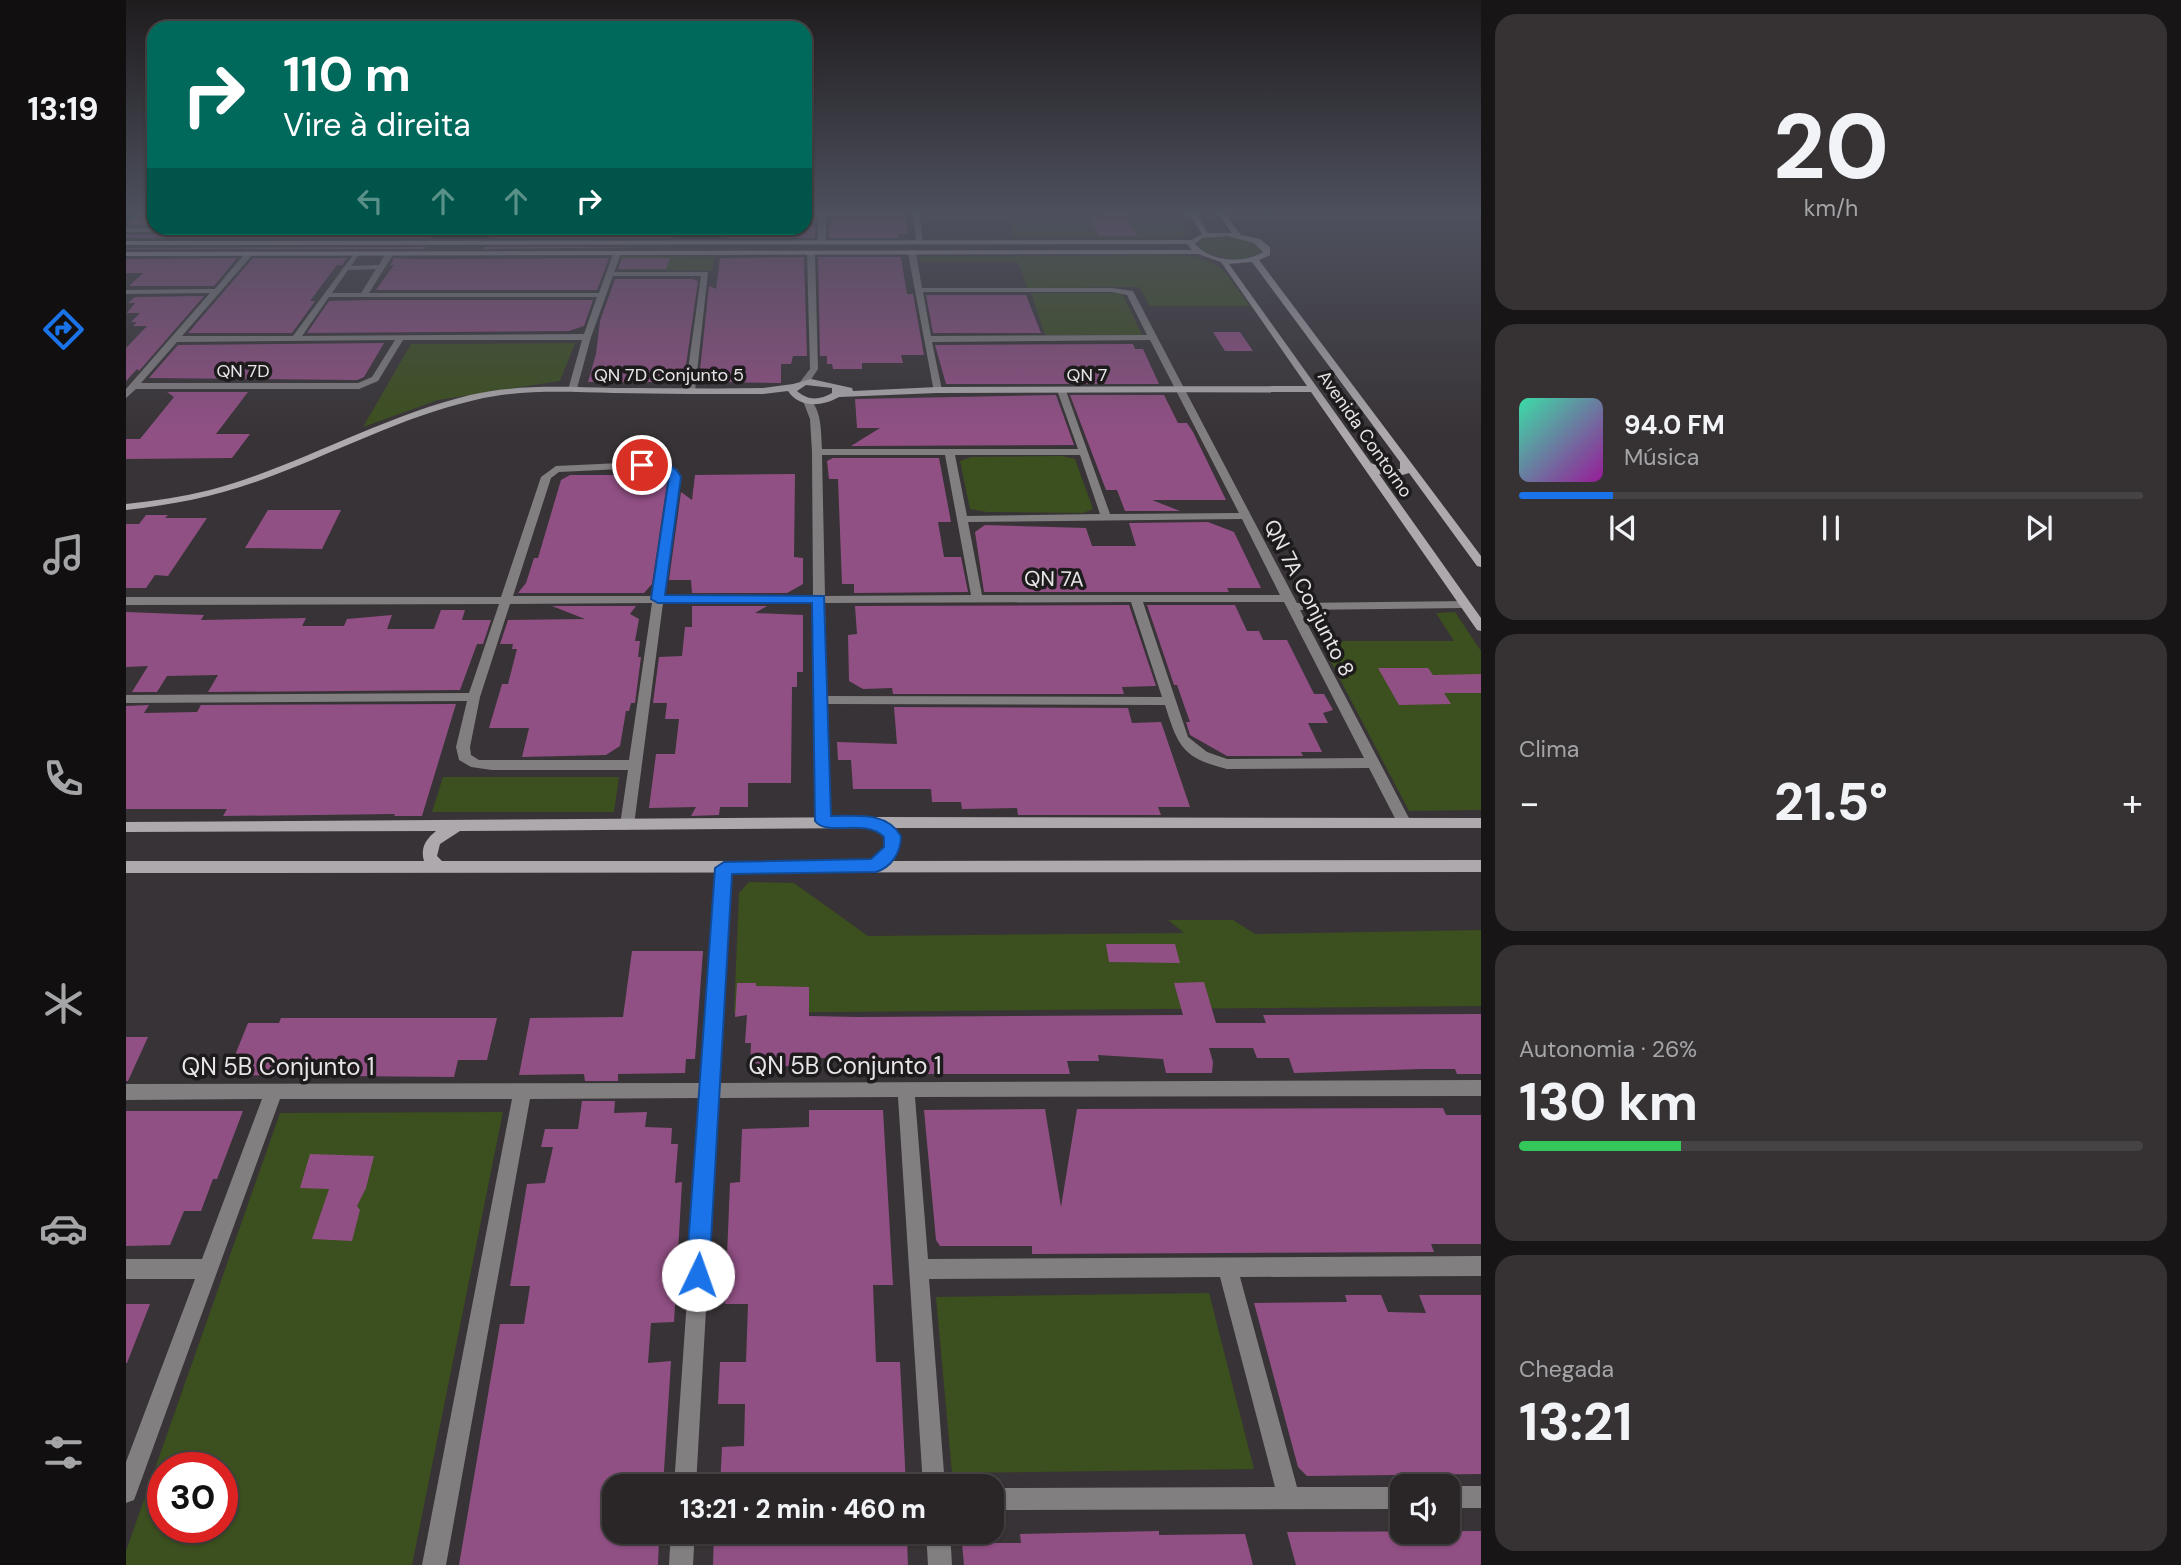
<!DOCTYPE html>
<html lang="pt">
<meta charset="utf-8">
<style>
:root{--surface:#2a2628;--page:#363234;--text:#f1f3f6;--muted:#a5a5a8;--line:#464345;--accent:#1a73e8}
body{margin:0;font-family:"DM Sans",sans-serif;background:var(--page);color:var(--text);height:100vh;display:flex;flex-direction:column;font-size:26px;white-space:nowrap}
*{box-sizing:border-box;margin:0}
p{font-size:23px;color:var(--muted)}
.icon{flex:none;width:38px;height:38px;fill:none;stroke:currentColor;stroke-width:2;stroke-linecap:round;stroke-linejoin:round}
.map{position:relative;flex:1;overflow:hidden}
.panel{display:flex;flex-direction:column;gap:14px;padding:14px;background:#171516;width:700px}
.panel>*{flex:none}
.guide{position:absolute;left:21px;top:21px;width:665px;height:214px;border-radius:21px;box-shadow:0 2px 5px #0004,0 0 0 2px var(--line);background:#00695c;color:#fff;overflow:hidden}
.tools{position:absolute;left:1264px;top:1474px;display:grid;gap:14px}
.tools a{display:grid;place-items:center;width:70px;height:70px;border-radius:14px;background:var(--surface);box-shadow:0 2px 5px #0004,0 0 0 2px var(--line);font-size:35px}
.speed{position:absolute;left:21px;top:1452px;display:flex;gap:14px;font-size:35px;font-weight:700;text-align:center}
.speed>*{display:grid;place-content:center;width:91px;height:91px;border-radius:50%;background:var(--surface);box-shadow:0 2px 5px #0004,0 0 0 2px var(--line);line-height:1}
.speed .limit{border:10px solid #d22;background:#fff;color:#111}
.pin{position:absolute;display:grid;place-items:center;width:60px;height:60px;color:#fff;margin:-30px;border:4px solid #fff;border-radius:50%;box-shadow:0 2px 7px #0007}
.me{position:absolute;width:77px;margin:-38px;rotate:3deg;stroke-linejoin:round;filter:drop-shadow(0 0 5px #0008)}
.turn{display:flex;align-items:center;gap:24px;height:147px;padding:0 21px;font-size:32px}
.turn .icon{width:91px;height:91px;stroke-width:2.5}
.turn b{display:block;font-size:49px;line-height:60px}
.lanes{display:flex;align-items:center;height:66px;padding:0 21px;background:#0003;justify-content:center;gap:35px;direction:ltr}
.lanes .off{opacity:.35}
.big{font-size:52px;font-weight:800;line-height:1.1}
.panel .card{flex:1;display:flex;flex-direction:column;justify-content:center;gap:10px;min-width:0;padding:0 24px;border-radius:21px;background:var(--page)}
.panel .dial{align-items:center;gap:0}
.dial b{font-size:91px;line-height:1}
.song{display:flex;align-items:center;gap:21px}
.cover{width:84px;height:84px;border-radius:10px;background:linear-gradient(135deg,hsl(160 70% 55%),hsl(300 70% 35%))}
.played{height:7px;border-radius:4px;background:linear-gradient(90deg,var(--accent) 15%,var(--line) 15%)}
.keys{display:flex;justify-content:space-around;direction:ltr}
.heat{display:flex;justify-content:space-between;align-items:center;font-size:38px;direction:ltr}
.charge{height:10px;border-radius:5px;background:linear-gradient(90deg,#34c759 26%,var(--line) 0)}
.trip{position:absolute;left:476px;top:1474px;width:402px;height:70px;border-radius:21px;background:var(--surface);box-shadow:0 2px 5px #0004,0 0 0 2px var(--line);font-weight:800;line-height:70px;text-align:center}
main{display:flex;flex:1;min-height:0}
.tab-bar{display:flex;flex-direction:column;width:126px;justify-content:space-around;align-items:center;background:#110f10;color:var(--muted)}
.tab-bar .icon{width:49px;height:49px}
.tab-bar .selected{color:var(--accent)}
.tab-bar b{font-size:32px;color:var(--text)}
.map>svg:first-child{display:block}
.green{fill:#3c4f1e;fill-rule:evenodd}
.building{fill:#915084}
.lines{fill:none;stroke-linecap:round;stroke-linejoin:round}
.street{fill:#827f81;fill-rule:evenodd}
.secondary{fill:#ada9ac;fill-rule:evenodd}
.route{fill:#1a73e8;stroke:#114b97;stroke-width:2}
.labels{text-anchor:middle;stroke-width:7;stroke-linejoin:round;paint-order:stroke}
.far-street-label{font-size:18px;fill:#e8e5e8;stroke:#1e1b1d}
.street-label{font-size:21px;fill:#e8e5e8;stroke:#1e1b1d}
.near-street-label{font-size:24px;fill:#e8e5e8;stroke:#1e1b1d}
</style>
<main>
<nav class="tab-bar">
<b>13:19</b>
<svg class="icon selected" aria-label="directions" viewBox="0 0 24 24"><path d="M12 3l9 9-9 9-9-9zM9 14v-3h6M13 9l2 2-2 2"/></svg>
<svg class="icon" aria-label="music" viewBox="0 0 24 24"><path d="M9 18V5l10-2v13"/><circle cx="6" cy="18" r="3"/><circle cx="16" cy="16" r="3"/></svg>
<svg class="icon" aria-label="phone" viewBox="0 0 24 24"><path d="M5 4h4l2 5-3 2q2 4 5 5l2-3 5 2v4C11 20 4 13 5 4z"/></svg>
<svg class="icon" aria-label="climate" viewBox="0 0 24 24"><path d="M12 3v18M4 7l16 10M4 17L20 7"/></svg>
<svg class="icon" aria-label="car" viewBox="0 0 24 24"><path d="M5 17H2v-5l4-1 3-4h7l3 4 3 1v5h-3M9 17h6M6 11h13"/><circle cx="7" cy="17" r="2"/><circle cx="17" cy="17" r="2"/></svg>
<svg class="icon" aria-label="filters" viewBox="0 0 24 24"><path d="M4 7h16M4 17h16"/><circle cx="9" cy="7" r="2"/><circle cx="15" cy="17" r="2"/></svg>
</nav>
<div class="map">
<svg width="1355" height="1565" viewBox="0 0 1355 1565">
<rect width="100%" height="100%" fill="#383336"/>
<g class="green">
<polygon points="880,214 1055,214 1066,232 1053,238 887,237"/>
<path d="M1098,235L1127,241L1136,249V252C1119,264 1087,259 1072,247L1074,239Z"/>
<path d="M1058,255C1099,260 1100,275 1124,306H1024L1013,287L901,288L892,262H793L794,256Z"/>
<polygon points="496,256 589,257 586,271 492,270"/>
<polygon points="905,293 996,293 1016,335 919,335"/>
<polygon points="449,343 434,381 312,400 237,427 285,344"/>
<polygon points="936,456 949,459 967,509 957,513 861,512 844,509 834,461 845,457"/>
<polygon points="1329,612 1355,651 1355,810 1283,811 1194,641 1328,641 1310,613"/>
<polygon points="317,777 493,777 488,812 306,812"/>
<polygon points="623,882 668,883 742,936 1058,933 1042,920 1107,920 1129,934 1355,930 1355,1006 608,1013 613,893"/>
<path d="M377,1112L286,1565H0V1551L154,1113ZM37,1468H96V1528H37Z"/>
<polygon points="1083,1293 1128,1469 826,1473 810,1297"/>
</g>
<g class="building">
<polygon points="12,214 28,214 28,225 0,225"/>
<polygon points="705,214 778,214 782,234 772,234 773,238 703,238 703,226 706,226"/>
<polygon points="980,214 999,214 1012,236 973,236 963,217 981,217"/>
<polygon points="679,226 689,226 689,238 596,238 597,228"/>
<polygon points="36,228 312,228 305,238 0,238 0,235 32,234 37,231"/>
<polygon points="369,228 554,228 550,238 363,238"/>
<polygon points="300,247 299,249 0,249 0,248"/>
<polygon points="358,247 547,247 357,249"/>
<polygon points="678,257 681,356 667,356 665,364 655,364 655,383 587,382 588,378 573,379 583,286 590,289 594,258"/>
<polygon points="692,257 775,257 781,294 787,294 798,355 775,355 777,363 736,363 736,369 707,369 706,364 701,364 701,356 694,356"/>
<polygon points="111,258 88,286 3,286 17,273 0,273 0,259"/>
<polygon points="127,258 221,258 216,265 211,265 184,301 189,301 166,333 62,333"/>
<polygon points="268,258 293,259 483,258 471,290 250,290 268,265 264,265"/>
<polygon points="496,258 544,258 540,269 492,269"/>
<polygon points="489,279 566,279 572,281 558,379 545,382 462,382 470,354 474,321"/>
<polygon points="800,295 900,295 915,333 807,333"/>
<polygon points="78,296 13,371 11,369 0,381 0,348 21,326 7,326 11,322 5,322 14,313 1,313 9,303 2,303 9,297"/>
<polygon points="244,300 467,300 458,326 443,331 181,333 203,301"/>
<polygon points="1087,332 1114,332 1127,351 1099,351"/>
<polygon points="258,343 238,377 231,380 23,378 52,345"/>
<polygon points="1007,344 1009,349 1017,349 1033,384 820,384 809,345"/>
<polygon points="41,392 122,392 90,434 124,434 106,458 0,459 0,439 14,439 48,397"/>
<polygon points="930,395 948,445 725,446 754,428 731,428 729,399"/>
<polygon points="944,395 1038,395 1052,423 1061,423 1067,432 1100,500 1026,500 1054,511 999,511 991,490 980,490"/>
<polygon points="707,458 813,458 825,522 812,522 818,557 835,557 842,592 728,593 728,584 716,584 712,479 703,479 701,461"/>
<polygon points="669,474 668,557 677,558 677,584 661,593 566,593 565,580 543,580 555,492 566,500 569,475"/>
<polygon points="444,475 528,475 541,483 526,584 518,593 392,593 400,583 408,558 412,558 435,480"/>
<polygon points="142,510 215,510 196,549 119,548"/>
<polygon points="20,515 42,515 39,518 81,518 42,576 29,575 20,588 0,588 0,524 13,524"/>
<polygon points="1082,522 1108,532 1135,588 1101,588 1103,592 858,592 849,532 859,525 960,528 966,546 1010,546 1003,523"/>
<polygon points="1003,605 1030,686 996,687 998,694 767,694 766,688 737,689 723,681 722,635 731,634 729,606"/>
<polygon points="1021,605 1109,605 1121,631 1133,631 1137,640 1161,640 1188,694 1198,694 1207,710 1197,713 1202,723 1182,723 1196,752 1175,752 1177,756 1101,756 1064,735 1060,722 1064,722 1051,685 1048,685"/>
<polygon points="426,606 510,606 504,614 513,619 509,641 514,641 512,657 515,657 509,703 505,703 503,711 500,711 494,746 480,755 396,757 403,728 363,728 376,684 382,684 391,649 386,649 387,644 374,644 382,620 459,619"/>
<polygon points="566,606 641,606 629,613 677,615 677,672 671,672 671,687 666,687 665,783 622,783 622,807 594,807 593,815 565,816 570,807 523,808 530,754 549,754 553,719 539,719 541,703 527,703 533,657 556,656 559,627 566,627"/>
<polygon points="315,610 339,610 336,620 365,620 357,644 351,644 334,690 82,692 92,675 41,676 31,692 6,692 22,666 0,667 0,612 78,615 75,620 180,618 176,626 218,626 221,619 266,615 261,629 308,629"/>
<polygon points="1252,668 1302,668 1307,675 1355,674 1355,693 1318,693 1325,704 1273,705"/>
<polygon points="330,704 296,816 268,816 269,814 97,816 101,809 0,809 0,706 23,705 18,713 71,712 75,705"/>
<polygon points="768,707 1002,708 1006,723 1035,722 1064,807 1032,807 1035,815 892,815 891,808 836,809 835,802 806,802 805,789 727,789 725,760 712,760 711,742 771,744"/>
<polygon points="980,944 1049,944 1054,963 983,962"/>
<polygon points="506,951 577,951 569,1059 560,1059 559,1073 492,1074 492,1081 459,1081 458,1074 393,1075 404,1018 497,1017"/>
<polygon points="1078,982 1090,1023 1140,1023 1137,1015 1355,1014 1355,1074 1331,1074 1329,1069 1296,1069 1168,1073 1163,1058 1131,1058 1127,1048 1083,1048 1087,1062 1086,1073 1040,1073 1037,1059 972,1055 973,1061 941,1061 944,1074 749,1074 749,1071 728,1071 727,1058 675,1058 675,1066 642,1066 642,1070 624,1070 625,1043 619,1043 621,1015 609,1017 611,983 630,983 630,986 683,987 683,1016 732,1017 1057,1015 1048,983"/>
<polygon points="155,1018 371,1018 361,1060 332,1060 328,1077 101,1075 122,1023 153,1023"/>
<polygon points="0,1037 22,1037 2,1081 0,1081"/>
<polygon points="456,1101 489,1101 488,1113 521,1112 519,1127 546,1128 545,1144 552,1144 549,1183 556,1182 548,1322 525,1323 522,1363 545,1361 537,1486 488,1486 488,1531 529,1531 528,1539 533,1538 532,1565 333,1565 374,1324 398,1324 404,1286 384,1286 401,1184 419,1183 427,1147 415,1147 419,1129 452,1129"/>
<polygon points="1317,1108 1320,1115 1355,1115 1355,1244 1305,1244 1308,1252 906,1254 906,1246 814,1246 810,1240 798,1110 919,1109 935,1207 951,1109"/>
<polygon points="683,1110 757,1110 767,1285 747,1285 750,1362 774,1362 780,1486 594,1486 596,1447 618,1446 619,1404 592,1404 594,1362 620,1362 622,1304 599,1304 604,1183 614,1182 616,1129 683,1127"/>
<polygon points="0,1111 117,1111 91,1179 87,1179 75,1211 58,1211 44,1245 0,1246"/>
<polygon points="184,1154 248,1156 240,1188 231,1206 234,1210 226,1241 186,1239 203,1189 174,1188"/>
<polygon points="1219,1295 1255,1295 1262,1312 1300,1313 1293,1295 1355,1295 1355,1474 1181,1476 1172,1467 1128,1303 1221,1302"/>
<polygon points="0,1304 24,1304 1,1363 0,1363"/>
<polygon points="588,1531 759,1531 759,1539 781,1539 782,1565 587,1565"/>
<polygon points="1033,1531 1033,1535 1119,1534 1127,1565 838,1565 836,1543 895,1543 894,1534"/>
<polygon points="1355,1531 1355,1565 1170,1565 1161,1532"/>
</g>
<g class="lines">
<g class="street">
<polygon points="692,214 700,214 700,241 696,243 692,241"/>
<polygon points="787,214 794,214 797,244 790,242"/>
<polygon points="0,228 31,228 35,230 31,232 0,232"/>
<polygon points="323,230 356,230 360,232 356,234 320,234"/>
<path d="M121,251L128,253L56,336H167L230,251L234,253L225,266L253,265L261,251L268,253L243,293H473L487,254L491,252L495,254L488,272H582L569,391L564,394L559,391L575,276H487L465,337L450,392L442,390L456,340H277L252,381L233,389H10L0,398V389L84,293L0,294V290L89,289ZM250,269L235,293H206L222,270ZM203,297H471L458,334L176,336ZM269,340L246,377L232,383H15L51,342Z"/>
<polygon points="685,251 689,253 692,369 682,384 679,385 674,382 684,369 681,253"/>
<path d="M786,251L790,253L796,288H986L1007,291L1171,603L1342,601V607L1338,608L1174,610L1285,822L1283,826H1273L1243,768L1101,769C1056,758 1052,746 1039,705L702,704L704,821L697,826L692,825L690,821L688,603H537L508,825L501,830L494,825L502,770H366L345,767L333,760L330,747L341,701L0,703V695L343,693L373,604L0,605V597H375L415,477L430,466L516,462L551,469L554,477L538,596H687L686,452L684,419L677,401L682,398C696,408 695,433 696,449H952L931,390L939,388L984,514L1113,513L1024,340L806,342L816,390L808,392L782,253ZM797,292H986L1001,295L1021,335L805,336ZM696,455H819L845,595L699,596ZM829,455H954L974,514L841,516ZM516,468L542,473L544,477L527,596H387L425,478L433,472ZM1116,519L1154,595H856L842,522ZM1005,602L1036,697L701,696L699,603ZM1017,602H1158L1238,758L1101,759L1081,752L1062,737ZM526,603L503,760H353L345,755L344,747L354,697L384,604Z"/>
<polygon points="598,862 603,864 606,868 593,1083 1355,1080 1355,1096 789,1097 802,1259 1355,1256 1355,1276 1114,1277 1171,1487 1276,1487 1276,1509 866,1510 866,1488 1149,1487 1094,1277 803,1279 819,1486 797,1486 772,1097 592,1098 570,1486 548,1486 575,1098 404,1099 320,1565 296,1565 386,1099 154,1099 11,1492 8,1500 0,1503 0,1462 69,1279 0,1279 0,1259 76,1259 136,1099 0,1100 0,1084 576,1083 590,868 593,864"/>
<rect x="1321" y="1486" width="34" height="22"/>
<polygon points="545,1531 569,1531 567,1565 543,1565"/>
<polygon points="800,1531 824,1531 826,1565 802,1565"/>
</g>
<g class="secondary">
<path d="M1063,214H1070L1082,233H1106L1092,214H1099L1115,235L1134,239L1144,247V255L1133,260L1355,556V567L1351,566L1283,473L1270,477L1253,474L1355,618V631L1351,630L1185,392L811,393L713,397C696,407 673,408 662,391L637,394C587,394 537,394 488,393C442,392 394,389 349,400C275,417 207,454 135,480C91,496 47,505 0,510V504C28,501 56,497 84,490C173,466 254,417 344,395C391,384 440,387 488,388C537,388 587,389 637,388L667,384L685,379L726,388L727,391L811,387L1181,386L1095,262L1072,254L0,256V252L1066,250L1061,244L0,245V241L1065,240L1076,234ZM1101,236L1128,243L1137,252C1117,264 1085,262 1069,244L1076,238ZM1126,262L1274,462V469L1261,470L1245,463L1103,264ZM680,385L706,388V393C694,400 682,401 671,391Z"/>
<path d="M747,817L1355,818V828H767L772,839L773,850L764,861L1355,860V872L0,873V861H298C294,848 300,839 310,831L0,832V822ZM747,828L757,835L759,848L745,861H316L311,856L314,844L334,831Z"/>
</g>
</g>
<linearGradient id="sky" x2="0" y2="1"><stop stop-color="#1f1c1e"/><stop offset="0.49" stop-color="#4d505d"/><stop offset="1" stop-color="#4d505d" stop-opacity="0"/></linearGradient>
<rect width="1355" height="434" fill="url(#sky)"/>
<path class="route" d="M516,462C531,463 548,461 555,477L539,595L698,596L705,816C730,816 760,811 775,836C775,852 766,867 750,872L606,874L583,1275L580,1283L572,1287L564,1283L560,1275L589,868L598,862L745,859L758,847V837C739,818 701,837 689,821L686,603H532L525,599L543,477L537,471L512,468L511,465Z"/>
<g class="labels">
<g class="far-street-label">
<text x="117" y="377">QN 7D</text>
<text x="543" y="381">QN 7D Conjunto 5</text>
<text x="961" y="381">QN 7</text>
<text transform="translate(1239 434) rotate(55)" y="6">Avenida Contorno</text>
</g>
<g class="street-label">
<text transform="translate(928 579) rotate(1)" y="7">QN 7A</text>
<text transform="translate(1183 598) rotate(63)" y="7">QN 7A Conjunto 8</text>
</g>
<g class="near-street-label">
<text x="719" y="1074">QN 5B Conjunto 1</text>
<text x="152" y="1075">QN 5B Conjunto 1</text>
</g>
</g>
</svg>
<div class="tools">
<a><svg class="icon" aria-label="sound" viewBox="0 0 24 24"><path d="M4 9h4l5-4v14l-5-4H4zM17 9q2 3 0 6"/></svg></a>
</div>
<div class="speed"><div class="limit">30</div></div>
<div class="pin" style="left:516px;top:465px;background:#d93025"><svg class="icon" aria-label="arrive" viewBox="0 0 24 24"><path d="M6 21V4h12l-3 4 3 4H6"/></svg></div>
<svg class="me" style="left:572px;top:1275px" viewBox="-20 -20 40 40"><circle r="19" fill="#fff"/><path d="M0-13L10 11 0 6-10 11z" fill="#1a73e8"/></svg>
<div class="trip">13:21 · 2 min · 460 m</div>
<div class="guide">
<div class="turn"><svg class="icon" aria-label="right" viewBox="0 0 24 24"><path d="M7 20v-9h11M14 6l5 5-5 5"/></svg><div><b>110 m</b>Vire à direita</div></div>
<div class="lanes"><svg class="icon off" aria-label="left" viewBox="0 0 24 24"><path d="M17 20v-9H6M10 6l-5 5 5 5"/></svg><svg class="icon off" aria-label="ahead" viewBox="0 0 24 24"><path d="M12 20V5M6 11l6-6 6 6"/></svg><svg class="icon off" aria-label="ahead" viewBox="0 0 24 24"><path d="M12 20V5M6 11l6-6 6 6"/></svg><svg class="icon" aria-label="right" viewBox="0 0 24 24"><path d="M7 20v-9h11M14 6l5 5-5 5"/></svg></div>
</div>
</div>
<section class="panel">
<div class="card dial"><b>20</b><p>km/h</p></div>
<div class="card">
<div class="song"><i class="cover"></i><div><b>94.0 FM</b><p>Música</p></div></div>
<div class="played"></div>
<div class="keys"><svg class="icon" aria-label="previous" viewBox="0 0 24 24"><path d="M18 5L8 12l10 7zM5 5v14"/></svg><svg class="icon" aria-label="pause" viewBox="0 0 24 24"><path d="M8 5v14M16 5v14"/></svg><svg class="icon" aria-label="next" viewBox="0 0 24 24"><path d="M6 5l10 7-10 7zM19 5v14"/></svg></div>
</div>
<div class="card"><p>Clima</p>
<div class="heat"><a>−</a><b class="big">21.5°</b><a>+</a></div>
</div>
<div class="card"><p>Autonomia · 26%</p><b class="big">130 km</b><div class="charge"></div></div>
<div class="card"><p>Chegada</p><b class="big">13:21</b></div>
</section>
</main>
